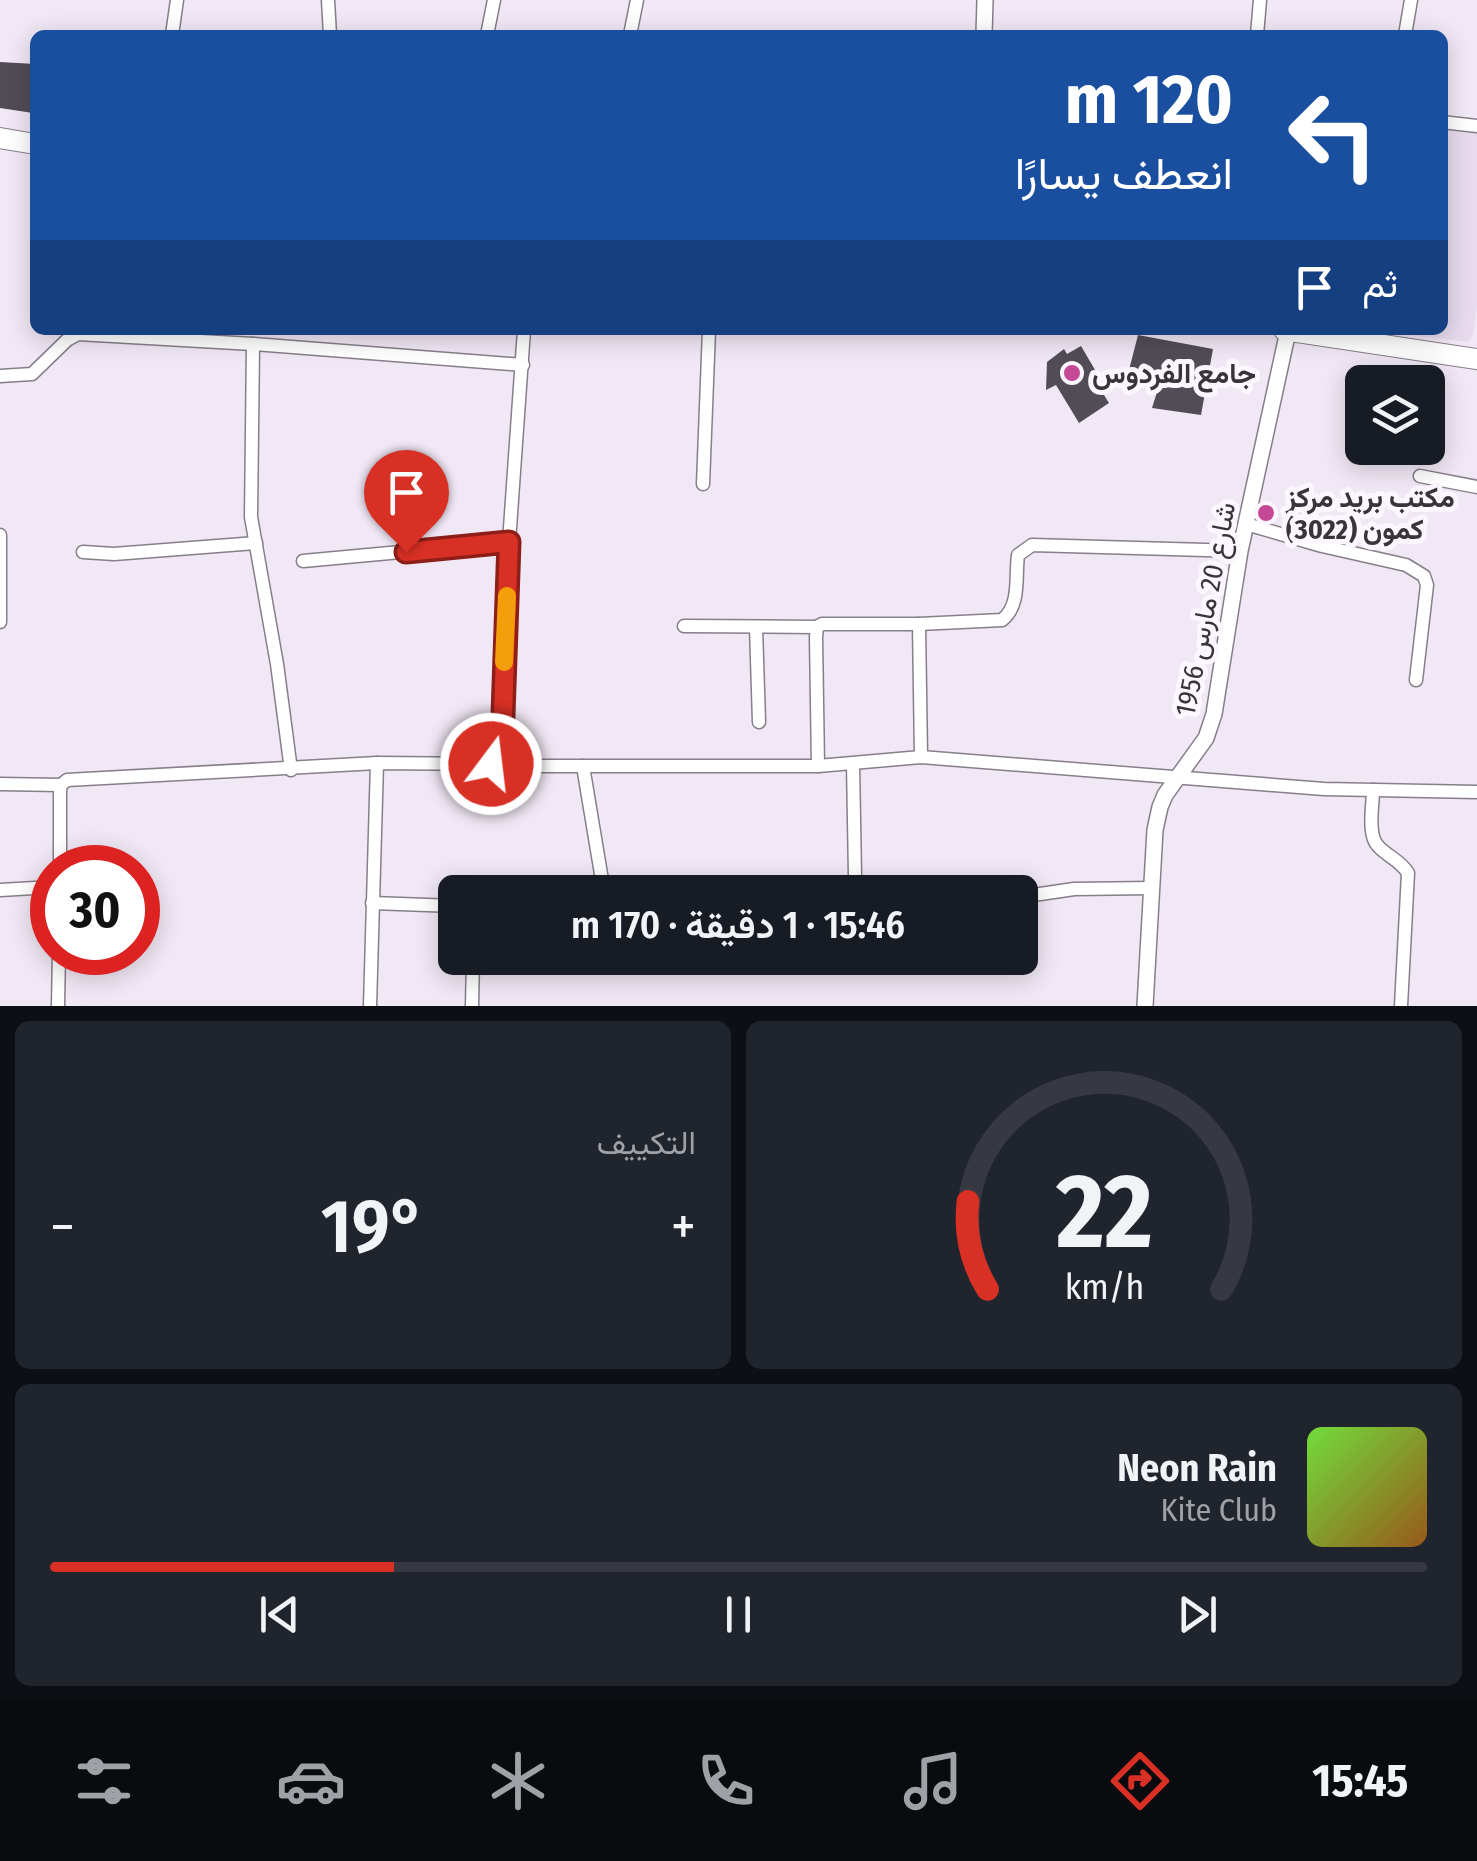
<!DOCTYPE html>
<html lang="ar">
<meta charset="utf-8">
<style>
:root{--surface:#171b24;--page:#20242c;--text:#f1f3f6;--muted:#9ea1a6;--line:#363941;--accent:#d93025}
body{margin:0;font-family:"Fira Sans Condensed",Vazirmatn,sans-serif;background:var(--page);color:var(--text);direction:rtl;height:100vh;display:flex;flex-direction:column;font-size:38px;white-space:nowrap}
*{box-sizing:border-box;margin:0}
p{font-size:32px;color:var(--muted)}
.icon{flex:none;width:55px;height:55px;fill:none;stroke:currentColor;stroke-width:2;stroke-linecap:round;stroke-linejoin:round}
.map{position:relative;height:1006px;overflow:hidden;direction:ltr}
.drawer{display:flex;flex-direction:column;gap:15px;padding:15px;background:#0d0f14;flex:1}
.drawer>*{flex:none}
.hud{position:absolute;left:30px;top:30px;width:1418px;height:305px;border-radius:15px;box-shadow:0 5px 25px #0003;direction:rtl;background:#1a4fa0;color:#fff;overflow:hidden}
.buttons{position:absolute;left:1345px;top:365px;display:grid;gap:20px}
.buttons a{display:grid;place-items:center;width:100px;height:100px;border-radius:15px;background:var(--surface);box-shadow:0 5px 25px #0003;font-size:50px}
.speed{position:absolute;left:30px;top:845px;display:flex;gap:20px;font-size:50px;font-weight:700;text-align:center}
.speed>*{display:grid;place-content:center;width:130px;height:130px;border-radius:50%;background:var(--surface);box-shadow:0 5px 25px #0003;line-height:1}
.speed .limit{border:15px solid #d22;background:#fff;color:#111}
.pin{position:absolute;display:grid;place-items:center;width:85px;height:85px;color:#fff;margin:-102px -42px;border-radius:50% 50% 50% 0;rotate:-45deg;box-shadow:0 0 10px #0007}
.pin .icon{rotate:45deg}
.me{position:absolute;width:110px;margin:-55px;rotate:15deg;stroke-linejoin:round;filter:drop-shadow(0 0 8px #0008)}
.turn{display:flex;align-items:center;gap:35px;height:210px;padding:0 50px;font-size:45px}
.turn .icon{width:130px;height:130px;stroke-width:2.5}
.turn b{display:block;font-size:70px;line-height:85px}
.then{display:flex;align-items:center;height:95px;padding:0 50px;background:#0003;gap:20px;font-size:38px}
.big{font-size:75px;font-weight:600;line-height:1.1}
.drawer .widget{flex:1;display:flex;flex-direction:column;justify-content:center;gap:15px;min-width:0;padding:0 35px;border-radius:15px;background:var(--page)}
.drawer .dial{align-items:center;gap:0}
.dial svg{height:260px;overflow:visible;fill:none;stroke:var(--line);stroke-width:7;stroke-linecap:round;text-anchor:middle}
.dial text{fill:var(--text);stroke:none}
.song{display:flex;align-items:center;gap:30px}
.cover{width:120px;height:120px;border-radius:15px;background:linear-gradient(135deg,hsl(100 70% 55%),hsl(30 70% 35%))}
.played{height:10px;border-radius:5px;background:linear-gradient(90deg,var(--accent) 25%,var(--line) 25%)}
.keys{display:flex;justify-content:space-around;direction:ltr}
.heat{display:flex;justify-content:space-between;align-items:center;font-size:55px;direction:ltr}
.drawer .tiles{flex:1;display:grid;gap:15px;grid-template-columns:1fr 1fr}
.widget:last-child{grid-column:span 2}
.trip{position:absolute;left:438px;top:875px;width:600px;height:100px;border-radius:15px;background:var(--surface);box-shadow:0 5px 25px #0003;font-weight:600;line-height:100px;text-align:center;direction:rtl}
.menu{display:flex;height:160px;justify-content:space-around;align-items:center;background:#090b0e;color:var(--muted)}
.menu .icon{width:70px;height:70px}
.menu .selected{color:var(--accent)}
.menu b{font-size:45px;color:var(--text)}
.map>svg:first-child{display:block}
.built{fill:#e7dbed}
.building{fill:#524c57}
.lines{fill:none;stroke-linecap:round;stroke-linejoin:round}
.minor-casing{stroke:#867e89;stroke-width:15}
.tertiary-casing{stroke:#867e89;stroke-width:18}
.primary-casing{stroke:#867e89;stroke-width:22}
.minor{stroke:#fff;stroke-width:12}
.tertiary{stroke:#fff;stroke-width:15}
.primary{stroke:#fff;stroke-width:20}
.route-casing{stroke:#8d1f18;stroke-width:25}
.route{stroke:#d93025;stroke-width:18}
.slow{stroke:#f59e0b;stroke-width:18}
.poi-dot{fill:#c54897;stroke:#fcf7ff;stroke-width:4}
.labels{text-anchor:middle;stroke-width:10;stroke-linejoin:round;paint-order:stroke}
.poi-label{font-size:28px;font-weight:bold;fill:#383439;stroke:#fcf7ff;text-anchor:start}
.street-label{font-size:28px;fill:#383439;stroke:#fcf7ff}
</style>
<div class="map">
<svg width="1477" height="1006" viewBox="0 0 1477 1006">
<rect width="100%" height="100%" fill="#f1e8f5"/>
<polygon class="built" points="1443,128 1477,131 1477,305 1473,334 1468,342 1409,335 1409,330 1442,330"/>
<g class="building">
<polygon points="0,62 35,64 33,113 0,108"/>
<polygon points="1138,335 1213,349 1201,415 1152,408 1162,376 1129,370"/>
<polygon points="1081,346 1108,392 1104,395 1109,403 1079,423 1056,385 1046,390 1047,362 1064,349 1067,354"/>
</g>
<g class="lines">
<g class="minor-casing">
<g id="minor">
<polyline points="328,0 330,35"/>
<polyline points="172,35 177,0"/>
<polyline points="487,35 494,0"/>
<polyline points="630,35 637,0"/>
<polyline points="1257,35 1260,0"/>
<polyline points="1405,35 1411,0"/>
<polyline points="1442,122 1477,126"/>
<polyline points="253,344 251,517 277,664 291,770"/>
<polyline points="0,376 32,374 67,340 78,334 253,344 523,365"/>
<polyline points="1420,476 1477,487"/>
<polyline points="703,484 709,330"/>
<polyline points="1246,524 1322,546 1406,565 1424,576 1427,585 1416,680"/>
<polyline points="83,552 114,554 256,543"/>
<polyline points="303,561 509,542"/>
<polyline points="0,622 0,535"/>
<polyline points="919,624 921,757"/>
<polyline points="684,626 817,627"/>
<polyline points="756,627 759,722"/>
<polyline points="498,758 521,766 818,766 921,757 1324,789 1477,792"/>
<polyline points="853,764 855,876"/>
<polyline points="583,766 604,892"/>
<path d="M818,766L816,637L817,627L822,624H919L1002,620C1021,605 1015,577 1018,555L1032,545L1240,551"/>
<polyline points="0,784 61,785"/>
<path d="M1373,790C1373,805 1367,835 1378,846C1388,857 1400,860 1408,873L1401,1006"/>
<polyline points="60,868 60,791 61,785 67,780 377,763 491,764 498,758 502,743 509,542 524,330"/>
<polyline points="0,890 52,887"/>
<polyline points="628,892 673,891"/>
<polyline points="1020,897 1074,889 1152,888"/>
<polyline points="372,903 455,906"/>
<polyline points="58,1006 59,952"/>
<polyline points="370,1006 377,763"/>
<polyline points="472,1006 473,958"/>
</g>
</g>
<g class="tertiary-casing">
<g id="tertiary">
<polyline points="984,35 985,0"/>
<polyline points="1145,1006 1155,830 1160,807 1165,795 1206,738 1214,714 1240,551 1288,331"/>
</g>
</g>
<g class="primary-casing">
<g id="primary">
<polyline points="0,138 35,144"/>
<polyline points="1284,330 1477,359"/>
</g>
</g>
<use href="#minor" class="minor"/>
<use href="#tertiary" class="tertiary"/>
<use href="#primary" class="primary"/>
</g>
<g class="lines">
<g class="route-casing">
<polyline id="route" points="406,552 509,542 502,743 498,758 491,764"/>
</g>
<use href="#route" class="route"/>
<polyline class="slow" points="504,662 507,596"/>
</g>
<g class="poi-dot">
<circle cx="1072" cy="373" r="10"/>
<circle cx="1266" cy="513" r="10"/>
</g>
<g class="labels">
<g class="poi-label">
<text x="1092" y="383">جامع الفردوس</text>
<text x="1286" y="507">مكتب بريد مركز<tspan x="1286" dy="32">كمون (3022)</tspan></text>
</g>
<g class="street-label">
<text transform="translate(1205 609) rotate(-79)" y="10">شارع 20 مارس 1956</text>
</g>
</g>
</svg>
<div class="buttons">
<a><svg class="icon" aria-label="layers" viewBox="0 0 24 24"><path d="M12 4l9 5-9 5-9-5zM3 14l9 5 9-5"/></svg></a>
</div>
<div class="speed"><div class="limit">30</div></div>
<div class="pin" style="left:406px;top:552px;background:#d93025"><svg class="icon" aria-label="arrive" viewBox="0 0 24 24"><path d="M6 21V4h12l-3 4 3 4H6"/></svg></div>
<svg class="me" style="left:491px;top:764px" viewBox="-20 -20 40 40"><circle r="17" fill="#d93025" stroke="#fff" stroke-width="3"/><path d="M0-11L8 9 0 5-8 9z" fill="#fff"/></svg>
<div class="trip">15:46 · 1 دقيقة · 170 m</div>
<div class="hud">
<div class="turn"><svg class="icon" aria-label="left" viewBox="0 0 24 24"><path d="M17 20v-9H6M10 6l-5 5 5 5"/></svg><div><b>120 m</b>انعطف يسارًا</div></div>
<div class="then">ثم<svg class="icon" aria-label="arrive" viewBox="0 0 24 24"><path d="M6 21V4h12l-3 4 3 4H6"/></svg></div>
</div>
</div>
<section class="drawer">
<div class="tiles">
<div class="widget dial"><svg viewBox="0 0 100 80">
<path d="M14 69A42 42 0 1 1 86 69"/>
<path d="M14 69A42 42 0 0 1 8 42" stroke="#d93025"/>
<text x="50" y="56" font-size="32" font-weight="700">22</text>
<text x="50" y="72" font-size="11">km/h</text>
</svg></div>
<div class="widget"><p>التكييف</p>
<div class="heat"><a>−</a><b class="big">19°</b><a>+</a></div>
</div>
<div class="widget">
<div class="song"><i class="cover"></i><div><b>Neon Rain</b><p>Kite Club</p></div></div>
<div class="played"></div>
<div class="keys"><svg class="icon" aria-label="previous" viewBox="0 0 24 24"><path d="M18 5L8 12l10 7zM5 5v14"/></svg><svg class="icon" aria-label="pause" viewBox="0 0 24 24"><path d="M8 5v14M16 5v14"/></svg><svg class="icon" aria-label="next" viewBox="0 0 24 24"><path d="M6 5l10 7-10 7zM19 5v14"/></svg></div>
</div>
</div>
</section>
<nav class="menu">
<b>15:45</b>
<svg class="icon selected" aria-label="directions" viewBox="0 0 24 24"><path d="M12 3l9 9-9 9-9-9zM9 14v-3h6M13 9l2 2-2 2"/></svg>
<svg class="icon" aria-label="music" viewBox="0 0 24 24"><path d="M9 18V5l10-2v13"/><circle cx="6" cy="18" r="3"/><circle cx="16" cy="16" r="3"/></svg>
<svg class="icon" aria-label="phone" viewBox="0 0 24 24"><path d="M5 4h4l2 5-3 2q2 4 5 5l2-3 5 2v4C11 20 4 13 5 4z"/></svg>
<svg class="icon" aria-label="climate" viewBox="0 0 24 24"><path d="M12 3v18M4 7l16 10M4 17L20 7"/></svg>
<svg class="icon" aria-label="car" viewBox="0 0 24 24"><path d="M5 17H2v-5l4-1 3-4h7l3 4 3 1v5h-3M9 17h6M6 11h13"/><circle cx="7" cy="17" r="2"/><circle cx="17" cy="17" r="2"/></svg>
<svg class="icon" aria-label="filters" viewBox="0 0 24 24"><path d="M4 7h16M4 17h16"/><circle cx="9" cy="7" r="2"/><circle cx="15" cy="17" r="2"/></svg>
</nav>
